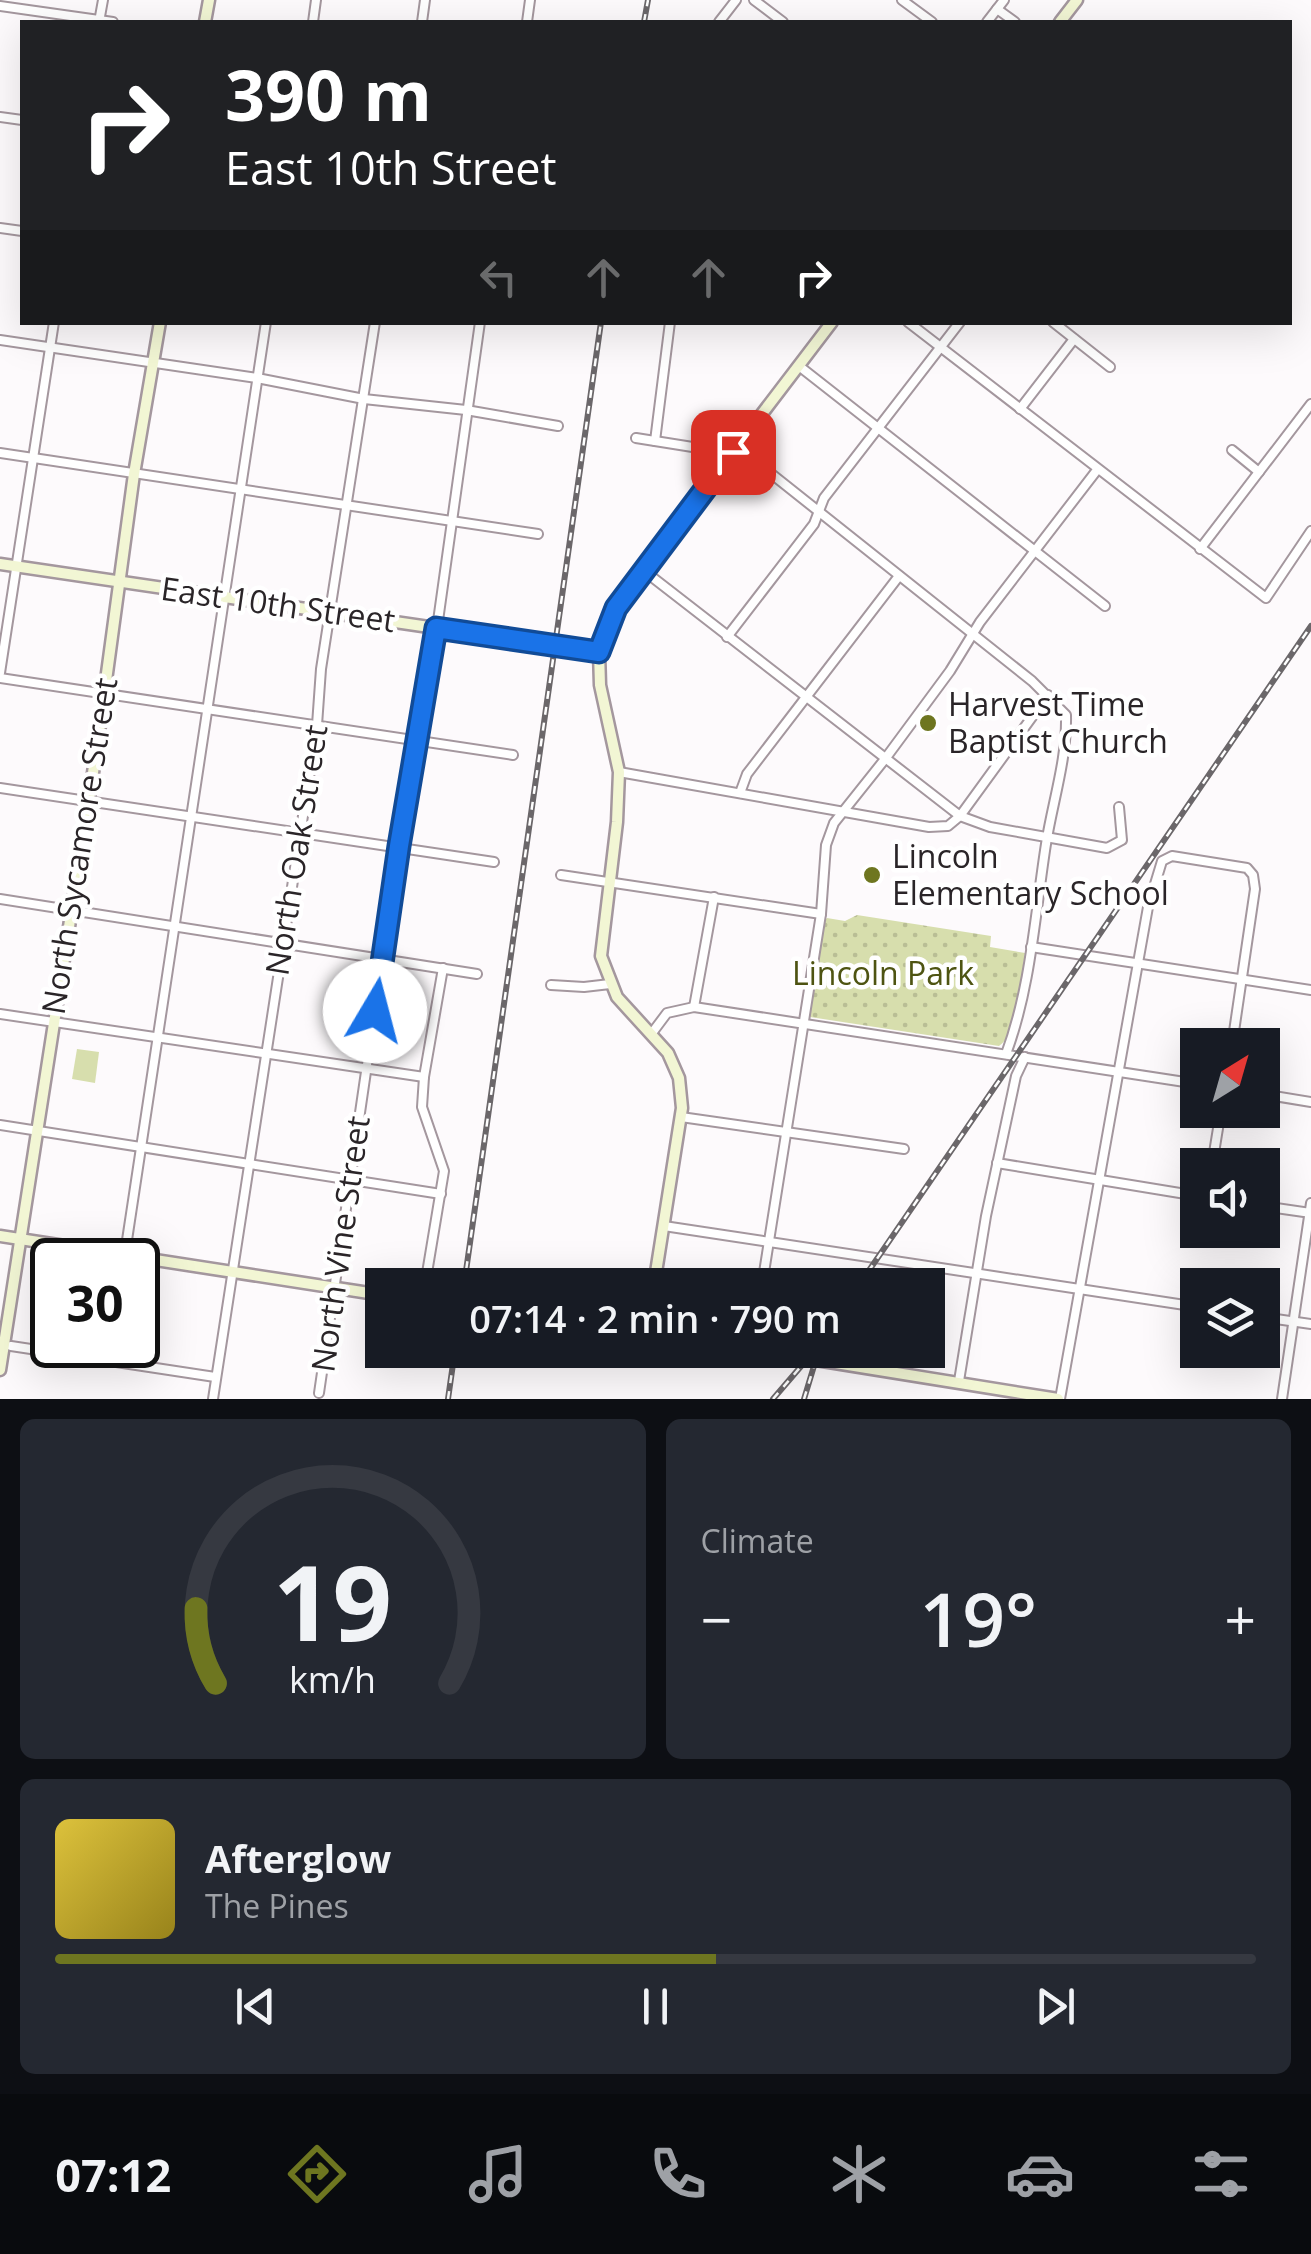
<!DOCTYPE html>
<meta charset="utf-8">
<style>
:root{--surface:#171b24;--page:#242831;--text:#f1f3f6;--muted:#9ea1a6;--line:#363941;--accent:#6e7620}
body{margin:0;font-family:"Open Sans",sans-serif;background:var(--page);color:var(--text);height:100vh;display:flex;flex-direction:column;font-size:38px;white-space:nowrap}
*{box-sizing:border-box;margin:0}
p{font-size:32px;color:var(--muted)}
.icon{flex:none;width:55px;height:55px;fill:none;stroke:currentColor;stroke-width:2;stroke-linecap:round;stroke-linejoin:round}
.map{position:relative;height:1399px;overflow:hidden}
.panel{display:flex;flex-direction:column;gap:20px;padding:20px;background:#0d0f14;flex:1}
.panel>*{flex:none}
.guide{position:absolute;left:20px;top:20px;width:1272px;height:305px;border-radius:0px;box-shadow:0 10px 40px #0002;background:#202124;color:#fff;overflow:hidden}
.needle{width:65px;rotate:37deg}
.controls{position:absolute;left:1180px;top:1028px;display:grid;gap:20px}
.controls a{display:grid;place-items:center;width:100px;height:100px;border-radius:0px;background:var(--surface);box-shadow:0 10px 40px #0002;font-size:50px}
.speed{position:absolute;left:30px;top:1238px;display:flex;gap:20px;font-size:50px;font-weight:700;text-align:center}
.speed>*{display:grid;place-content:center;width:130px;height:130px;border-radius:50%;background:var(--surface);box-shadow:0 10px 40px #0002;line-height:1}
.speed .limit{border:5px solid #111;border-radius:15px;background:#fff;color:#111}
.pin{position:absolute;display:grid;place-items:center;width:85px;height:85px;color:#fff;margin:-42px;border-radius:20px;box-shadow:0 5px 15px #0006}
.me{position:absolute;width:110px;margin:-55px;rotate:8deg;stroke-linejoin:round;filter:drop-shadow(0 0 8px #0008)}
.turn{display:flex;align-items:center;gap:35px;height:210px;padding:0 40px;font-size:45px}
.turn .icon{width:130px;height:130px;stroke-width:2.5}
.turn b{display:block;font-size:70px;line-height:85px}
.lanes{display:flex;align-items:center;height:95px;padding:0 40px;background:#0003;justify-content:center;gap:50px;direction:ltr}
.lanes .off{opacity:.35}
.big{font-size:75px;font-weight:600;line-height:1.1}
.panel .tile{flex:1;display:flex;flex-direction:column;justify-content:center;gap:15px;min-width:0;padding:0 35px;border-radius:15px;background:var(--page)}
.panel .dial{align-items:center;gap:0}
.dial svg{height:260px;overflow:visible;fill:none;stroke:var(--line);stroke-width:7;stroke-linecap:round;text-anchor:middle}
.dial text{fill:var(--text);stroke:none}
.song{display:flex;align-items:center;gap:30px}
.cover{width:120px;height:120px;border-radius:15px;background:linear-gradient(135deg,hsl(50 70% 55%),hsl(50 70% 35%))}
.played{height:10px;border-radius:5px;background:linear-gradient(90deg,var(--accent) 55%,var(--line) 55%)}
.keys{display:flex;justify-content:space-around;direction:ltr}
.heat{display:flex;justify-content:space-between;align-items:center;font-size:55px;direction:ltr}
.panel .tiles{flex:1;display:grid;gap:20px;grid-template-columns:1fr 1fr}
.tile:last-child{grid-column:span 2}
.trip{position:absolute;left:365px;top:1268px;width:580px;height:100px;border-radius:0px;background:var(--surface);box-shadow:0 10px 40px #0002;font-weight:600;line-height:100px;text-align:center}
.tab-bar{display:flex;height:160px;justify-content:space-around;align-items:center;background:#090b0e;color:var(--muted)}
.tab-bar .icon{width:70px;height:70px}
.tab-bar .active{color:var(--accent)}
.tab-bar b{font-size:45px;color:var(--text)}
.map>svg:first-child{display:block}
.grass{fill:url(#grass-dots)}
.pitch{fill:#d7dead}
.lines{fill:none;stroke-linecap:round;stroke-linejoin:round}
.street-casing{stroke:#a4979e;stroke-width:12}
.secondary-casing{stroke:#a4979e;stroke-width:15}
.street{stroke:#fff;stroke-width:8}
.secondary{stroke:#f2f6d4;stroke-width:10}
.rail-casing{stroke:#6b676a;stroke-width:6}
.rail{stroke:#fff;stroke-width:2.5;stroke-dasharray:8;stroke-linecap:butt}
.route-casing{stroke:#114b97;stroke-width:25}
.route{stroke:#1a73e8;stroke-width:18}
.poi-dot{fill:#6e7620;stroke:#fff;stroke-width:4}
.labels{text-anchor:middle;stroke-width:9;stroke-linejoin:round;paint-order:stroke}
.street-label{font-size:32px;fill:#2a2528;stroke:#fff}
.poi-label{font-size:32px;fill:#2a2528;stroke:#fff;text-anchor:start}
.park-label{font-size:32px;fill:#4e5412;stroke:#fff}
</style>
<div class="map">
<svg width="1311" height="1399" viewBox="0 0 1311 1399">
<defs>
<pattern id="grass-dots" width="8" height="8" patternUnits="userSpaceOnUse" patternTransform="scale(2.5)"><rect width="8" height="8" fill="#d7dead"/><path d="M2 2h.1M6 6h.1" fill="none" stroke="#b9be95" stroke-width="1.8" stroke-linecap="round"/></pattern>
</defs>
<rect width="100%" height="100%" fill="#fdfafc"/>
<path class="grass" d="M857,915L991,936L990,947L1025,953C1020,980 1022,1029 999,1046L810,1017L822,923L827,918L845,921Z"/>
<polygon class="pitch" points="77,1049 99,1052 95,1083 72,1079"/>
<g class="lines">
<g class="street-casing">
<g id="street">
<polyline points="754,0 783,22"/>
<polyline points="902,0 932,22"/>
<polyline points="0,6 113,22"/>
<polyline points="997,9 1015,22"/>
<polyline points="99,22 103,0"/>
<polyline points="313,22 316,0"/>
<polyline points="422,22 425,0"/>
<polyline points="527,22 530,0"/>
<polyline points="719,22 736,0"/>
<polyline points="987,22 1004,0"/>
<polyline points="0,117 22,120"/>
<polyline points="0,228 22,231"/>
<polyline points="908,322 1266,598 1311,531"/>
<polyline points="1053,322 1110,367"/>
<polyline points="0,340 257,378 364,399 466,410 558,426"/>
<polyline points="799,366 1105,606"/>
<polyline points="1020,409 1074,339"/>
<path d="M636,438L749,456L1032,681L1066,715C1067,760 1053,800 1046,844C1035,914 1031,987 1006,1054"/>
<polyline points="655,441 670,322"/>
<polyline points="1232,450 1259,472"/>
<polyline points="0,453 538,534"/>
<polyline points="1200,549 1311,404"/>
<polyline points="643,570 960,816 990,827 1107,848 1122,840 1119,807"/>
<polyline points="727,637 814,524 824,498 960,322"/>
<polyline points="0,673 54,322"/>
<polyline points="0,678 513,755"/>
<polyline points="619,772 929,827 948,826 960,816 1048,695"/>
<polyline points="0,788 494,862"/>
<polyline points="740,793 747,774 899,576"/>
<polyline points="561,875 821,914"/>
<polyline points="0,899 477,974"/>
<polyline points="1031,947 1311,990"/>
<polyline points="551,985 584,987 610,984"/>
<polyline points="694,1007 714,897"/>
<polyline points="0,1014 424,1077"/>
<polyline points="652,1033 667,1013 694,1007 1198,1084"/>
<polyline points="1262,1094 1311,1102"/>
<polyline points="681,1117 904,1149"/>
<polyline points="0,1125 441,1194"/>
<polyline points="997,1163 1198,1196"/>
<polyline points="1212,1165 1221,1110"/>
<polyline points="1262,1206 1311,1213"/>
<polyline points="664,1226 1198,1307"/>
<polyline points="124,1260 266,322"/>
<polyline points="425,1285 444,1171 422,1107 424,1077 443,968"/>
<polyline points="762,1285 821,914 826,845 834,823 885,759 950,671 980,622 1097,470"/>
<polyline points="1262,1317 1311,1324"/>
<polyline points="11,1346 215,1377"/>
<polyline points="110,1361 112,1345"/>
<polyline points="959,1381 986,1216 1016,1076 1025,1057"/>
<polyline points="319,1393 399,846 437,628 480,322"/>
<polyline points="213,1399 317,725 321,669 375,322"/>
<polyline points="1060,1399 1148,907 1162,861 1172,856 1247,868 1253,875 1255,889 1232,1045"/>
<polyline points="1282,1399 1311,1203"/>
</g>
</g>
<g class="secondary-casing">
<g id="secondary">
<polyline points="205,22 209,0"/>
<polyline points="1060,22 1077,0"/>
<polyline points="0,564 599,652"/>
<polyline points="0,1236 382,1295"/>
<polyline points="654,1285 682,1108 679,1078 668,1053 617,997 601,956 617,822 619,772 600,685 599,652 616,608 636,579 832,322"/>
<polyline points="754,1350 1058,1399"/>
<polyline points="0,1370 97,747 134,474 160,322"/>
</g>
</g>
<use href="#street" class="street"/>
<use href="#secondary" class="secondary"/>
<g class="rail-casing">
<g id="rail">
<polyline points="644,22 648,0"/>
<polyline points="464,1285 601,322"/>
<polyline points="859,1285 1311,626"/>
<polyline points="448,1399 455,1350"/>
<polyline points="773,1399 815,1350"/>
<polyline points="804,1399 817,1356"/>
</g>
</g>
<use href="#rail" class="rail"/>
</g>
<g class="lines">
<g class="route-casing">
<polyline id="route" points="375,1011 399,846 436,628 599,652 616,608 733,452"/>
</g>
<use href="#route" class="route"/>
</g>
<g class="poi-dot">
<circle cx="928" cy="723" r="10"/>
<circle cx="872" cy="875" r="10"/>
</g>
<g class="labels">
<g class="street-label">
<text transform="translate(278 605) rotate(8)" y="11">East 10th Street</text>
<text transform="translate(80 846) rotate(-81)" y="11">North Sycamore Street</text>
<text transform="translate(297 850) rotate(-81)" y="11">North Oak Street</text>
<text transform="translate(341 1244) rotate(-82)" y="11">North Vine Street</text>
</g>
<g class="poi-label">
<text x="948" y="716">Harvest Time<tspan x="948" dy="37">Baptist Church</tspan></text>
<text x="892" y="868">Lincoln<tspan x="892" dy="37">Elementary School</tspan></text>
</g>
<g class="park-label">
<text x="883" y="985">Lincoln Park</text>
</g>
</g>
</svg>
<div class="controls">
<a><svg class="needle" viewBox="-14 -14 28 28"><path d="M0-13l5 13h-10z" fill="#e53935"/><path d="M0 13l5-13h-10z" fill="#9ea1a6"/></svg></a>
<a><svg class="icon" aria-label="sound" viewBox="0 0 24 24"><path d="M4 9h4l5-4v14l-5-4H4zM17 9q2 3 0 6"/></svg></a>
<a><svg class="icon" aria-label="layers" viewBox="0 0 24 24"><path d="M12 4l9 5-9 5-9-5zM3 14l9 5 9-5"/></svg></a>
</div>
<div class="speed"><div class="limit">30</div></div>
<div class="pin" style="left:733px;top:452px;background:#d93025"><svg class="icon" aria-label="arrive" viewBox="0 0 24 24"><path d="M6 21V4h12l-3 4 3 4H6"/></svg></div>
<svg class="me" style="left:375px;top:1011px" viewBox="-20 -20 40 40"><circle r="19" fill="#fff"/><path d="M0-13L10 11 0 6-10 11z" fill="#1a73e8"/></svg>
<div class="trip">07:14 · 2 min · 790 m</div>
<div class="guide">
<div class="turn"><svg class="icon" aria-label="right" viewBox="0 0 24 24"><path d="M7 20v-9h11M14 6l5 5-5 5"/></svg><div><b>390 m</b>East 10th Street</div></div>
<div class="lanes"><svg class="icon off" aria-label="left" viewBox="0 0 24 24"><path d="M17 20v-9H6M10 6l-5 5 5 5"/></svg><svg class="icon off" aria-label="ahead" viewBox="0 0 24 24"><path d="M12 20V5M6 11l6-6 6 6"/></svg><svg class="icon off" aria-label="ahead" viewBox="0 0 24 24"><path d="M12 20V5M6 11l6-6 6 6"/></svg><svg class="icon" aria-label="right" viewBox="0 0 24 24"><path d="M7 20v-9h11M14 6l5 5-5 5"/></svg></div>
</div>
</div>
<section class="panel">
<div class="tiles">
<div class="tile dial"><svg viewBox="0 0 100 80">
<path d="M14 69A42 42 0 1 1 86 69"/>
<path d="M14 69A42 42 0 0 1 8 46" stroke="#6e7620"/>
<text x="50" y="56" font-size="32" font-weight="700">19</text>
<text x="50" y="72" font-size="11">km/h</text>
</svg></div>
<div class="tile"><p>Climate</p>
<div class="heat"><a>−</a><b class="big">19°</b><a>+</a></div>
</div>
<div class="tile">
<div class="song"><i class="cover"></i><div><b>Afterglow</b><p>The Pines</p></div></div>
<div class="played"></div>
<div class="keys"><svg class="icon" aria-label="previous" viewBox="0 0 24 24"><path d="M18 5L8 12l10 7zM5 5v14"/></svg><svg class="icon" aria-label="pause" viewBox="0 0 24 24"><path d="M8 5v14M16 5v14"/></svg><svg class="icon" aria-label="next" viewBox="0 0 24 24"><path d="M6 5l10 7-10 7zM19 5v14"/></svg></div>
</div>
</div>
</section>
<nav class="tab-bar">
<b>07:12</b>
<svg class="icon active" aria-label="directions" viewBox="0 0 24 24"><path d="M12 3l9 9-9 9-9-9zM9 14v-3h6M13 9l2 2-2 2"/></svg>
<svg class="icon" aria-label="music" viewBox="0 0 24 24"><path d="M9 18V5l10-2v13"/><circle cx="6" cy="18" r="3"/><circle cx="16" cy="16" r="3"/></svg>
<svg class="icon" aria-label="phone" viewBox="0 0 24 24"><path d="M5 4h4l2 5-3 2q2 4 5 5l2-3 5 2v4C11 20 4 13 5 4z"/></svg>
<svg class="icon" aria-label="climate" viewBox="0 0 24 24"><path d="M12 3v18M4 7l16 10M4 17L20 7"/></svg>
<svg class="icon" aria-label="car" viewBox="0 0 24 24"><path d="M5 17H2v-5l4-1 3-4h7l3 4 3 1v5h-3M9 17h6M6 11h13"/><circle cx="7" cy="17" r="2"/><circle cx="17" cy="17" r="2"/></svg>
<svg class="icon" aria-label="filters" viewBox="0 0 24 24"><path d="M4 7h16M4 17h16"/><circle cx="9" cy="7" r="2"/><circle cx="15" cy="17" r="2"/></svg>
</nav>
